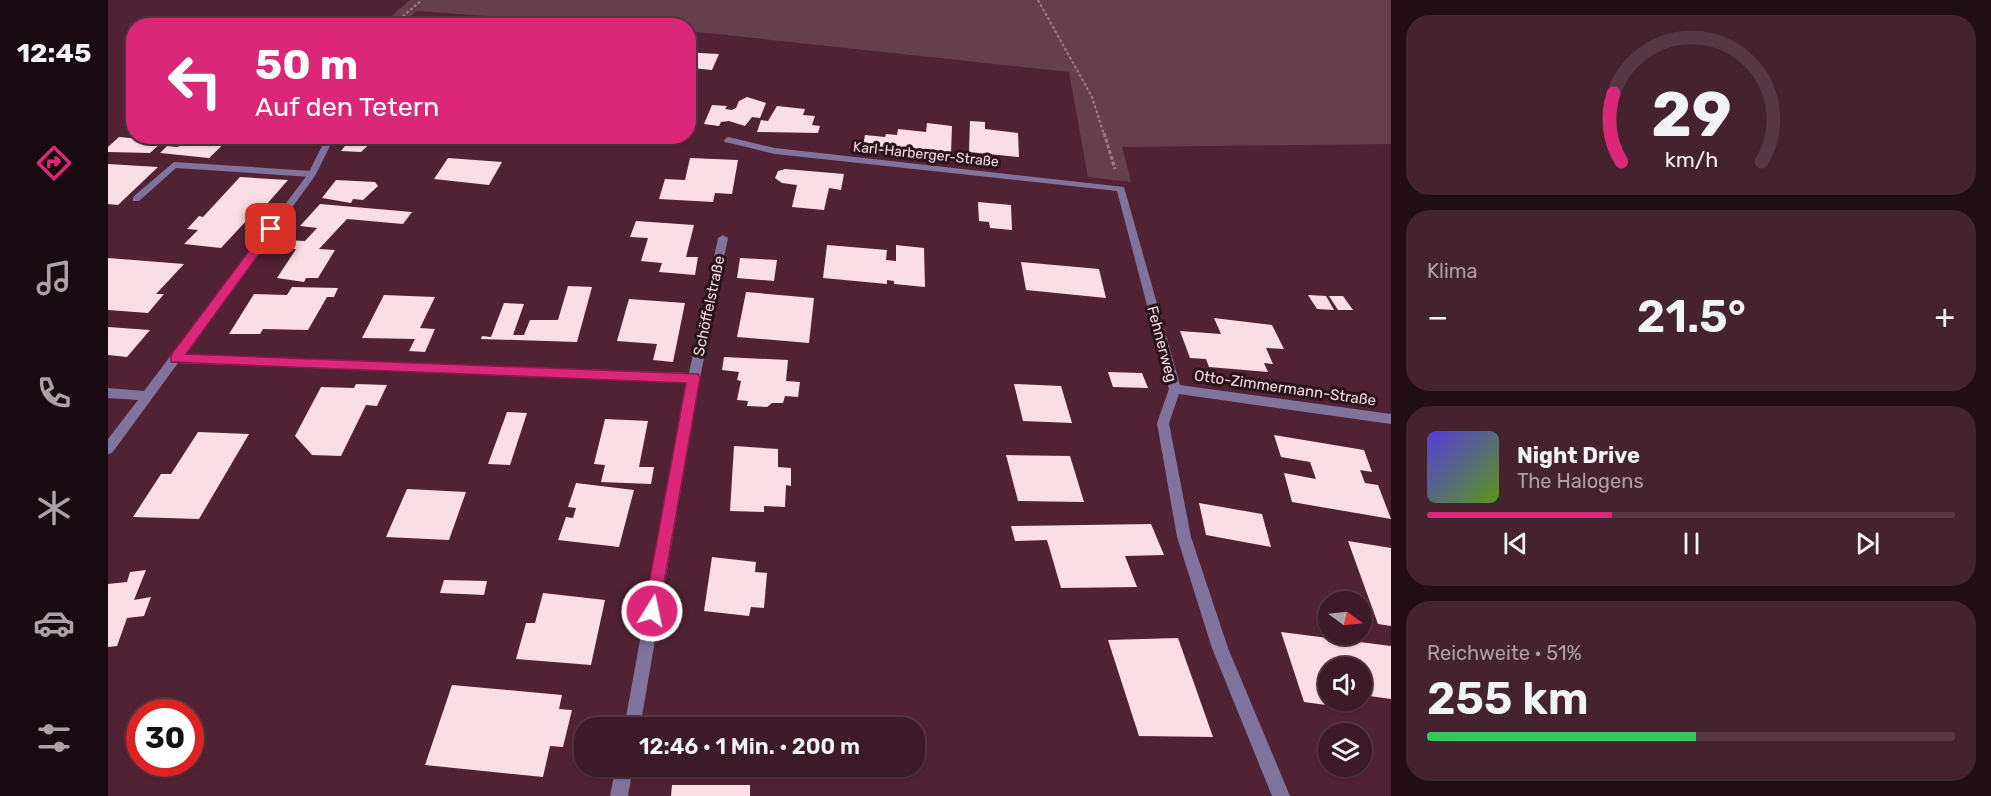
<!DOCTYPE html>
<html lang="de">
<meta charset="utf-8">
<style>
:root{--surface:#3d1a27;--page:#44232f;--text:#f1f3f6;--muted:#ada1a7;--line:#563844;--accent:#db2777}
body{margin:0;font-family:Rubik,sans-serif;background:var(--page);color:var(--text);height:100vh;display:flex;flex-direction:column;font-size:22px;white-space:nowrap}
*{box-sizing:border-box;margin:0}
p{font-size:20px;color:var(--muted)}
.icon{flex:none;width:33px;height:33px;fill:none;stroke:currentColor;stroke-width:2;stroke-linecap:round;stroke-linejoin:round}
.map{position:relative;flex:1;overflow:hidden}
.side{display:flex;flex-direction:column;gap:15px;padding:15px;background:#220e15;width:600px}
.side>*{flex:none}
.top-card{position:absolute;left:18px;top:18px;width:570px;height:126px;border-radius:24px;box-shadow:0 2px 4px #0004,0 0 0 2px var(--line);background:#db2777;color:#fff;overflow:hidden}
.needle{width:39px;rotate:105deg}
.tools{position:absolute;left:1210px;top:591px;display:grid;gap:12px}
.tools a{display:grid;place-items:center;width:54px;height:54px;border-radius:50%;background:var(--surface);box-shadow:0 2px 4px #0004,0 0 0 2px var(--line);font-size:30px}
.speed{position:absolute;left:18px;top:699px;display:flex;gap:12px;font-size:30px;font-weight:700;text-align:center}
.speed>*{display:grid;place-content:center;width:78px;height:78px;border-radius:50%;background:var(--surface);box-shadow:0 2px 4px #0004,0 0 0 2px var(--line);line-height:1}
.speed .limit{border:9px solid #d22;background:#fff;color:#111}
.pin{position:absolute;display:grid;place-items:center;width:51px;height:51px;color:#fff;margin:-26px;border-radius:12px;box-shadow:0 3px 9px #0006}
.me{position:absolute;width:66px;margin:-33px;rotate:10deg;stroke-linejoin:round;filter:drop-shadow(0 0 4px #0008)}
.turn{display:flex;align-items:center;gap:21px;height:126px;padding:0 30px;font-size:27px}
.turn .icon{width:78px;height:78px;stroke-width:2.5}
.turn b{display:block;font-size:42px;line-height:51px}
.big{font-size:45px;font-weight:600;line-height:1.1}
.side .widget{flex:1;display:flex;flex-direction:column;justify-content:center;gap:9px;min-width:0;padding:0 21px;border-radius:24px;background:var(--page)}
.side .dial{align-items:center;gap:0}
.dial svg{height:156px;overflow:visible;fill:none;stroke:var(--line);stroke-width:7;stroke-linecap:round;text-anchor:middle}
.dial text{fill:var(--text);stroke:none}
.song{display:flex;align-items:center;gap:18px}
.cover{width:72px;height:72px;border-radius:9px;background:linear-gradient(135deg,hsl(250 70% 55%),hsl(90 70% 35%))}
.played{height:6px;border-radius:3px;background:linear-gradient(90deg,var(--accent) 35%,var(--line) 35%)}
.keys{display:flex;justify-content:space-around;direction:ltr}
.heat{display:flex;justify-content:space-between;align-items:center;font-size:33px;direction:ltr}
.charge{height:9px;border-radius:4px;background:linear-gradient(90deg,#34c759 51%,var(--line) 0)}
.trip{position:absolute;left:466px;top:717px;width:351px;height:60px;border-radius:24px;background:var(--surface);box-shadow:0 2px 4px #0004,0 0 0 2px var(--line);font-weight:600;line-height:60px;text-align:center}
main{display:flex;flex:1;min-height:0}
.tab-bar{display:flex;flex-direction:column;width:108px;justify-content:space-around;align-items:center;background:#180a10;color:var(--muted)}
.tab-bar .icon{width:42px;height:42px}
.tab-bar .current{color:var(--accent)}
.tab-bar b{font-size:27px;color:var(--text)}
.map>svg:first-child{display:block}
.green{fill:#663f4c}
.building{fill:#fadde5}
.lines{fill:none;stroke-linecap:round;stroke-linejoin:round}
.path-far1{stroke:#9f7785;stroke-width:2;stroke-dasharray:3 2;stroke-linecap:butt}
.path{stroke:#9f7785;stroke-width:3;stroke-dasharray:4 2;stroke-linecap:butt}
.service{fill:#80739d;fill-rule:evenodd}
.minor{fill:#80739d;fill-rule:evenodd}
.route{fill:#db2777;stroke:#8e194d;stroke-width:1.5}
.labels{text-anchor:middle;stroke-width:6;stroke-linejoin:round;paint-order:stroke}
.far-street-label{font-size:14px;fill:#f8d8e2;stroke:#29141c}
.street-label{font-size:15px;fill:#f8d8e2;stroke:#29141c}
</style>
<main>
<nav class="tab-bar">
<b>12:45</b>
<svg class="icon current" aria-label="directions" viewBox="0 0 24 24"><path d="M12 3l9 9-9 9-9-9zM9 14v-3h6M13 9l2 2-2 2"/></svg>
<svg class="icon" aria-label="music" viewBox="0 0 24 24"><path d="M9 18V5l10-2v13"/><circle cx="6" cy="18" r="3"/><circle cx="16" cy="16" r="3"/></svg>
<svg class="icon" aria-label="phone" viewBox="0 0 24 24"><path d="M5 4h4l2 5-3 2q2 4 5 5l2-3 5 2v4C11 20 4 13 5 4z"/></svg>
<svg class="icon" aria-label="climate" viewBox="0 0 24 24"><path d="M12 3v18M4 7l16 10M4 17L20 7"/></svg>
<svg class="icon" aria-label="car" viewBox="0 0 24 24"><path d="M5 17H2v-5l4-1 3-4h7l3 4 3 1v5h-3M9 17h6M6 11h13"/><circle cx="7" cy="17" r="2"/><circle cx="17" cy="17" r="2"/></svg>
<svg class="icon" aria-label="filters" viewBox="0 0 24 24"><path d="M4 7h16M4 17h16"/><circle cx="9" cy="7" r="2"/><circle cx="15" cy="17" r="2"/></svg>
</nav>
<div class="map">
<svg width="1283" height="796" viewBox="0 0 1283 796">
<rect width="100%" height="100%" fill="#512234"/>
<polygon class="green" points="302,0 1283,0 1283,144 1014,147 1023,182 980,177 961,72 581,31 580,26 505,25 308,11 295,25 273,25"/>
<g class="building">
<polygon points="580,50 592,53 611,54 604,70 584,68 580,72"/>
<polygon points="639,97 658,103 652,118 644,117 637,126 621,121 613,122 611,126 596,124 604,105 619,106 617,109 624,110 628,108 631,101"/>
<polygon points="669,106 697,109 695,115 707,116 704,125 712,126 710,133 649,132 653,120 660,121"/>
<polygon points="862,121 877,122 877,129 910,133 911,157 861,152"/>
<polygon points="819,123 844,126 843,153 791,147 790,155 754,151 757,135 777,137 778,134 789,135 790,129 818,132"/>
<polygon points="52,136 61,136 42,153 0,152 0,147 11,137 34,139 31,142 45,143"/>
<polygon points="90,136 122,138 101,158 52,153 59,146 69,147 84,142"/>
<polygon points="244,137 267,139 253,152 233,151"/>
<polygon points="340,158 394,162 381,185 326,179"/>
<polygon points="582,158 630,160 624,194 607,193 605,202 551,199 557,179 577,180"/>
<polygon points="0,164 50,167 10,205 0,204"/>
<polygon points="677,169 736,174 733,190 721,188 716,210 684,207 689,185 674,183 667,178 670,171"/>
<polygon points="132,177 180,180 145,220 139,220 113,248 76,244 90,230 79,229 91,216 95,217"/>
<polygon points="228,180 267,182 270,186 255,200 245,199 243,203 214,198"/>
<polygon points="870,202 903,205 904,230 882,228 881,222 871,221"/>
<polygon points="212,204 304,212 295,224 239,219 211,249 227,250 210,278 198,278 196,282 169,278 188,249 170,249 176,240 197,241 209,228 192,226"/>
<polygon points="528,221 586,225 578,257 590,257 587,275 551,272 554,263 533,261 540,238 522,237"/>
<polygon points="719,245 779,250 778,260 788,261 788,245 816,248 817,287 786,284 786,281 779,280 779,284 715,278"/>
<polygon points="0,258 76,264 48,294 56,294 40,313 0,310"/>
<polygon points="632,258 669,260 666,281 629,278"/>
<polygon points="913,262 991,269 998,298 918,290"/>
<polygon points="460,286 484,287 469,342 373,339 374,336 383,337 396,303 416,304 405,335 416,335 422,320 450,320"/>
<polygon points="184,287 230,288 226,297 219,297 200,330 155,329 152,334 121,334 146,294 179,295"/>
<polygon points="638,292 706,298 701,343 629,337"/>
<polygon points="276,295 327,297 312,328 327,329 317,352 301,351 307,339 254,338"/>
<polygon points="1200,295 1218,296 1226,310 1209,309"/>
<polygon points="1221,296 1235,296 1245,310 1230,310"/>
<polygon points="521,299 577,303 565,362 545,360 549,344 509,341"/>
<polygon points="1106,318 1164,325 1176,349 1158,348 1165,364 1156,363 1160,372 1101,367 1098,359 1082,358 1072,331 1113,334"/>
<polygon points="0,327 42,330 19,357 0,355"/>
<polygon points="616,357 680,360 678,381 692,382 690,397 677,396 675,403 664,403 659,407 639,406 640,401 629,400 633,381 629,380 631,372 614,370"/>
<polygon points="1000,372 1034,373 1040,388 1005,387"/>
<polygon points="248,384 279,385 269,406 258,405 233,456 204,455 187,436 213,387 246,388"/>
<polygon points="906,384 953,386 964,423 915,421"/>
<polygon points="399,412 419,413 402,465 380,464"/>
<polygon points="497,419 540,421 531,467 546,467 543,484 493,482 497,465 486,464"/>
<polygon points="90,432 141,434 91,519 25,517 53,474 63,474"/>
<polygon points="1166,435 1256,450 1264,472 1252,470 1257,483 1270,485 1283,519 1184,502 1176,473 1208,479 1202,462 1173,457"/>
<polygon points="626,446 670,449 670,467 683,468 683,486 678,485 677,507 656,506 656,512 622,511"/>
<polygon points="898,455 962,456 976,502 910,501"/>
<polygon points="468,483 526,490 511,547 450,540 458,517 465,518 468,508 460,507"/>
<polygon points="299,489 358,492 341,540 278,537"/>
<polygon points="1091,503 1154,514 1163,547 1098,535"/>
<polygon points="1043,524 1056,555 1017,556 1029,587 953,588 939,540 907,541 903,526"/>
<polygon points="1240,541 1283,548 1283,626 1270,624"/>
<polygon points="604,557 648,562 647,572 659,573 656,608 643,607 641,616 596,611"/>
<polygon points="38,570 26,600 43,597 36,616 19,618 9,646 0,647 0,584 19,582 22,572"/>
<polygon points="336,580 379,581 376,595 332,593"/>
<polygon points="435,593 497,600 483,665 408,659 418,623 427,623"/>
<polygon points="1173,632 1283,646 1283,699 1254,695 1254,668 1221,668 1221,700 1237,700 1240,708 1196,702"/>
<polygon points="1070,638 1105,737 1031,736 1000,640"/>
<polygon points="344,685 454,695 451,709 464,710 455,747 442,746 435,777 317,765"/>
<polygon points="564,785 642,785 642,796 563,796"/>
</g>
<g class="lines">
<g class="path-far1">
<polyline points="930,0 984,97 996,135"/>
<polyline points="283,26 314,0"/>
</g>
<polyline class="path" points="996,133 1007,169"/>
<polygon class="service" points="66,162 204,171 208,174 204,177 68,168 31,201 25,201 25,197"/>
<g class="minor">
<polygon points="219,136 227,136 207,176 76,355 581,373 610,238 615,235 620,238 592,378 532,728 516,728 579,382 70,363 4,453 0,454 0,439 30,400 0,398 0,388 36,391 200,174"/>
<polygon points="620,137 667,148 1016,187 1072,385 1283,414 1283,424 1071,394 1061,423 1083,537 1120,648 1182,796 1164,796 1104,648 1069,537 1049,423 1061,389 1009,191 667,154 617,142 616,140"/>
<polygon points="508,766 525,766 520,796 502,796"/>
</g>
</g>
<polygon class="route" points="163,226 169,229 167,232 78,354 590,374 592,378 550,617 544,619 538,617 536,611 578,383 63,362 63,355 159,227"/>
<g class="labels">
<g class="far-street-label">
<text transform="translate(818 154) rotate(6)" y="5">Karl-Harberger-Straße</text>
</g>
<g class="street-label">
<text transform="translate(601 306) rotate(-78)" y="5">Schöffelstraße</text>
<text transform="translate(1054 344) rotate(75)" y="5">Fehnerweg</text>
<text transform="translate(1177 388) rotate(8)" y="5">Otto-Zimmermann-Straße</text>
</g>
</g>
</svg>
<div class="tools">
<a><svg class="needle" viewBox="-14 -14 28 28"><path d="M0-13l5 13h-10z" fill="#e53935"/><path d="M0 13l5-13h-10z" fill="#ada1a7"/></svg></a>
<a><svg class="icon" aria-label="sound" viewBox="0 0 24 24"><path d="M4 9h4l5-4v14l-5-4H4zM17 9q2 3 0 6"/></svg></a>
<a><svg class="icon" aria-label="layers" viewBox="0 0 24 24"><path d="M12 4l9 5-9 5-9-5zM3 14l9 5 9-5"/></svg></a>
</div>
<div class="speed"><div class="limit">30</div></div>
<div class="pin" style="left:163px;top:229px;background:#d93025"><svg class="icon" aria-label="arrive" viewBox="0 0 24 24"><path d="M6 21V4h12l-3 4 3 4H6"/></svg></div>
<svg class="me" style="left:544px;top:611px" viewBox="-20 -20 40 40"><circle r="17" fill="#db2777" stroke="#fff" stroke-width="3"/><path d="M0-11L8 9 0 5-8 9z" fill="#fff"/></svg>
<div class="trip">12:46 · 1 Min. · 200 m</div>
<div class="top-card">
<div class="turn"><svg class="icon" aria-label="left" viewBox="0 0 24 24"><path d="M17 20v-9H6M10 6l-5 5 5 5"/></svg><div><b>50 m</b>Auf den Tetern</div></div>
</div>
</div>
<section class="side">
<div class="widget dial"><svg viewBox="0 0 100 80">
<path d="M14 69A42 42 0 1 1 86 69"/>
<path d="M14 69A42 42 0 0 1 10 34" stroke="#db2777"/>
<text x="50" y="56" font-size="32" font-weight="700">29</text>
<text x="50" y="72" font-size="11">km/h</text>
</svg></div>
<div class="widget"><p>Klima</p>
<div class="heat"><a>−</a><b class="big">21.5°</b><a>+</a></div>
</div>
<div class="widget">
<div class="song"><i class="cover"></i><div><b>Night Drive</b><p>The Halogens</p></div></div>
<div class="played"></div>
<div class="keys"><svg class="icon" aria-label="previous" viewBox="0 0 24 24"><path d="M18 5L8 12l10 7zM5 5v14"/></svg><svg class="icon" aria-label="pause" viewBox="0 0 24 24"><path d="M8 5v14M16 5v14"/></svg><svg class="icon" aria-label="next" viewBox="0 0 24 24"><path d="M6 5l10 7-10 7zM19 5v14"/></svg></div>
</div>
<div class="widget"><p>Reichweite · 51%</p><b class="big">255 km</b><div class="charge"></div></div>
</section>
</main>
